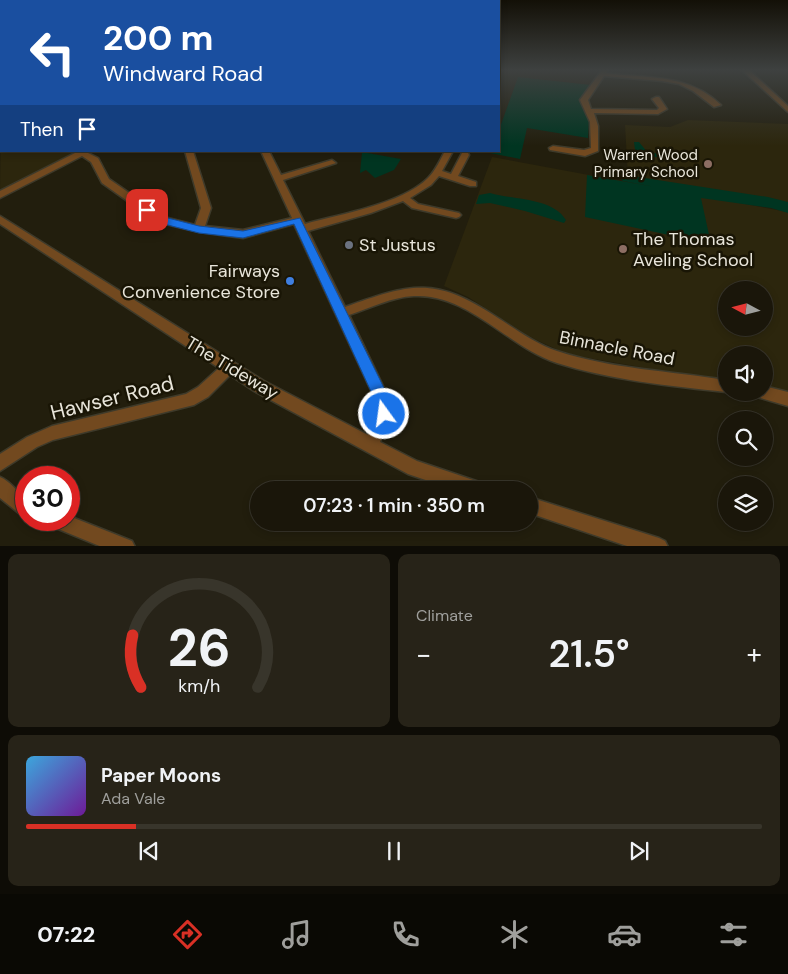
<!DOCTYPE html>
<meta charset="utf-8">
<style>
:root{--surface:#1a160a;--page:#272318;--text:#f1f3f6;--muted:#9f9f9c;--line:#38352b;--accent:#d93025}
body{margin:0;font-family:"DM Sans",sans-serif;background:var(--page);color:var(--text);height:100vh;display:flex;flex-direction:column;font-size:19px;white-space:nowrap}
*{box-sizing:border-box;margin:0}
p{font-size:16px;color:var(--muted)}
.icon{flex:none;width:28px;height:28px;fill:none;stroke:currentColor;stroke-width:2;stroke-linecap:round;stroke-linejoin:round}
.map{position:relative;height:546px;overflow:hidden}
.sheet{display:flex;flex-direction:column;gap:8px;padding:8px;background:#0e0c06;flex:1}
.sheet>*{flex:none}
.top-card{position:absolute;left:0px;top:0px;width:500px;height:152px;box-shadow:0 2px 8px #0003,0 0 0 1px var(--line);background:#1a4fa0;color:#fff;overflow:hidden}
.needle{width:32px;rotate:277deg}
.controls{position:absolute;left:718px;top:281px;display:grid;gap:10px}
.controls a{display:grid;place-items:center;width:55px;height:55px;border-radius:50%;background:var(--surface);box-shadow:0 2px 8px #0003,0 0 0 1px var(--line);font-size:25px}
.speed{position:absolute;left:15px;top:466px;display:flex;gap:10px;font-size:25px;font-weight:700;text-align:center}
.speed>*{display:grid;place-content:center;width:65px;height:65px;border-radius:50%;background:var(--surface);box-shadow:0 2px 8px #0003,0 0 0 1px var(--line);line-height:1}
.speed .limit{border:8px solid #d22;background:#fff;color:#111}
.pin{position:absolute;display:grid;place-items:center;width:42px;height:42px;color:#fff;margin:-21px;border-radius:10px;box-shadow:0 2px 8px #0006}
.me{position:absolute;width:55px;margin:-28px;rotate:346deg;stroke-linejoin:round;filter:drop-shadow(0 0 4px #0008)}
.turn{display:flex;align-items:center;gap:18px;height:105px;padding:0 20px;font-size:22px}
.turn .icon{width:65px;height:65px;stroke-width:2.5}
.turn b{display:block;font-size:35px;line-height:42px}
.then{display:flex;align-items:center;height:48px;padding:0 20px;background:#0003;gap:10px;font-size:19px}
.big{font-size:38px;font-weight:600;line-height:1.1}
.sheet .widget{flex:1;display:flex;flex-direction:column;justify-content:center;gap:8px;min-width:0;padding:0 18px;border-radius:10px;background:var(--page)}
.sheet .dial{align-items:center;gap:0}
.dial svg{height:130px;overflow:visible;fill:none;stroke:var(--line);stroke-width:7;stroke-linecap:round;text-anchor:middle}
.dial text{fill:var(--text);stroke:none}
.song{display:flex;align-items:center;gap:15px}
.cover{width:60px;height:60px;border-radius:8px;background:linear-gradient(135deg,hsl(200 70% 55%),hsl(280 70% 35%))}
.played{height:5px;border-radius:2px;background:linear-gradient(90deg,var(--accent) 15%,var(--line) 15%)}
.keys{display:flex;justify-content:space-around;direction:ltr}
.heat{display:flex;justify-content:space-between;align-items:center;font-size:28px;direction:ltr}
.sheet .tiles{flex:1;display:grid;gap:8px;grid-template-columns:1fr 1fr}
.widget:last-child{grid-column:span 2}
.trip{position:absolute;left:250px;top:481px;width:288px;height:50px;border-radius:25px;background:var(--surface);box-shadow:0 2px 8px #0003,0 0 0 1px var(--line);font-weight:600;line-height:50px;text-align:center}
.tab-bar{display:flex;height:80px;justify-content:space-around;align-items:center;background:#0a0904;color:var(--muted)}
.tab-bar .icon{width:35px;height:35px}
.tab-bar .selected{color:var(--accent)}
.tab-bar b{font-size:22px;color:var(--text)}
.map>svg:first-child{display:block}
.built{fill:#2c260d;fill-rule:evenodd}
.green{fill:#003521}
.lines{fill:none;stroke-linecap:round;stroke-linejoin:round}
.minor-casing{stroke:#3e3a2a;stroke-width:3}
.minor{fill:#72491f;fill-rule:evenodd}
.route{fill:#1a73e8;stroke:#114b97}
.education-dot{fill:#8d6e63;stroke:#191505;stroke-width:2}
.worship-dot{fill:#6b7280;stroke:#191505;stroke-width:2}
.shop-dot{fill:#3f7fe0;stroke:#191505;stroke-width:2}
.labels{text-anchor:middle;stroke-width:5;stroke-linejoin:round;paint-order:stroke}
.far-poi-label{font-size:15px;fill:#e8e5da;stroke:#191505;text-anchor:end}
.poi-label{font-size:18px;fill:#e8e5da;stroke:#191505;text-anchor:start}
.street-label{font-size:18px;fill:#e8e5da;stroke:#191505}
.near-street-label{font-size:21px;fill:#e8e5da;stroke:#191505}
</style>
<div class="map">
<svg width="788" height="547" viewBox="0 0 788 547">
<rect width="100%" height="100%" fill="#221e0d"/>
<g class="built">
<polygon points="1,118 1,151 82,151 0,192"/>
<polygon points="688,120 788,124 788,208 628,178 625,125 670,127"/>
<path d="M492,157L788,212V396L764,388V355H726V382L577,356L558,350L528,336L468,297L444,286ZM726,290H764V328H726Z"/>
</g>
<g class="green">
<polygon points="518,77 591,85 579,100 589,120 588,138 527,128 520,159 490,153 499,151 499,130"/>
<polygon points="634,142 639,142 648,153 678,154 682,156 682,159 641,156 635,150"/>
<polygon points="362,152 401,159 394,170 375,178 366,170 360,173"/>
<polygon points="587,175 655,187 623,181 617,175 632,176 768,197 788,202 788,213 771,208 701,198 711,244 585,217"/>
<path d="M490,193C513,200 552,197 566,220L564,223L525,211L490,203L476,204L479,195Z"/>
</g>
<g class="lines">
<g class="minor-casing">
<g id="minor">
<rect x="0" y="70" width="1" height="2"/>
<path d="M602,70H608L606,73L613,74C652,78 690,75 721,105L714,107L693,91L679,84L662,81L604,76L588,100L591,109L657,110L659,108L652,99L656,97H659L667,109L658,114L594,113L598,126V151L585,156L550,150L549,148L553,146L584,150L591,148L590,122L580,100Z"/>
<polygon points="742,70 749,70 788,106 788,112"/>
<rect x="0" y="81" width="1" height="4"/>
<path d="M79,151H90L88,153L98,158L109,179L164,217L195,225L201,208L185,151H193L211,208L205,226L243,230L292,218L261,151H269L281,175L332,160L336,163L283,180L305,224C340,214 402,204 428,178C436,170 440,160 445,151H453L442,171L451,174L462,153H468L469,155L458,176L476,182V186H470L439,176L431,185L410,198L418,204L459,213L461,215L459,217L456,218L412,208L403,201L371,213L308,231L345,307C412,283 435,276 498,318C517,330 536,344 557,351C611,369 671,371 726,380V392C670,386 611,380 557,363C508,347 468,293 414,296C392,297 370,308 349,315L390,401V416L380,442L417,461L485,484L487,490H455L408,474L254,391L230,375L208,397L194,405L53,440L37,447L0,471V454L27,437L52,426L186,394L198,387L219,368L0,224V216L264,381L368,435L376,416V401L294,224L243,238L199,232L157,222L102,183L91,162L82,156L0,198V191Z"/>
<polygon points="764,386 788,392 788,406 757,397 755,392 764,392"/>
<path d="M0,477C10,481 17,492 26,498V516L20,514L0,498Z"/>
<polygon points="529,497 659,538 665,541 668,547 630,547 529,513"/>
<polygon points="69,516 132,541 135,547 102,547 51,526 48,520 69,520"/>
</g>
</g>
<use href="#minor" class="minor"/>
</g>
<linearGradient id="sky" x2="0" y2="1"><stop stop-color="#131007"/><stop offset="0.48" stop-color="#3e4140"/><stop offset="1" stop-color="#3e4140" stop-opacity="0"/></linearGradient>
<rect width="788" height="146" fill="url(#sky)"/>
<polygon class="route" points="147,207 164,217 199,226 243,231 300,218 389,398 391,414 389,419 384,421 379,419 374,398 294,224 243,238 199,233 160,223 143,213 142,210"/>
<g class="education-dot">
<circle cx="708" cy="164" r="5"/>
<circle cx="623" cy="249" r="5"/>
</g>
<circle class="worship-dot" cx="349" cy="245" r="5"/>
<circle class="shop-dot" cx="290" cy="281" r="5"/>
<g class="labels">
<g class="far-poi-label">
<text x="698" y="160">Warren Wood<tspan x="698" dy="17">Primary School</tspan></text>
</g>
<g class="poi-label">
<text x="633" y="245">The Thomas<tspan x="633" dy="21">Aveling School</tspan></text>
<text x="359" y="251">St Justus</text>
<text x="280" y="277" text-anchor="end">Fairways<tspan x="280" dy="21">Convenience Store</tspan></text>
</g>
<g class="street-label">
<text transform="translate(617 348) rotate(11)" y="6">Binnacle Road</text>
<text transform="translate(232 368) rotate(31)" y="6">The Tideway</text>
</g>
<g class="near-street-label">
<text transform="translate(112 398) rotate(-14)" y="7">Hawser Road</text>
</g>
</g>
</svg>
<div class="controls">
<a><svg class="needle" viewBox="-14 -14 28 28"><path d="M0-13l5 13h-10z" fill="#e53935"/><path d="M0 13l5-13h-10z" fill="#9f9f9c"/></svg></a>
<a><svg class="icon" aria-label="sound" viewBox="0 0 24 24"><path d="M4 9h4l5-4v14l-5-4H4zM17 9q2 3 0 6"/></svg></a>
<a><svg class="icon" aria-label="search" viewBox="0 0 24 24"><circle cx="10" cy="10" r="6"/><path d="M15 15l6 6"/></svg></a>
<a><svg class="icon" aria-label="layers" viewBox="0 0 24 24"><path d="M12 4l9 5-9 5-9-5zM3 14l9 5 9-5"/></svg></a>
</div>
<div class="speed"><div class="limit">30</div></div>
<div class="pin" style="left:147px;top:210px;background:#d93025"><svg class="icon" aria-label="arrive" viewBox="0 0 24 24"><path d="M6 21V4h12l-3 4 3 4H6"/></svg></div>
<svg class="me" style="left:384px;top:414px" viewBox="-20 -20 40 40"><circle r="17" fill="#1a73e8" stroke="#fff" stroke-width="3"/><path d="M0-11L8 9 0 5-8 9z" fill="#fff"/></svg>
<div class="trip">07:23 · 1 min · 350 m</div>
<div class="top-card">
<div class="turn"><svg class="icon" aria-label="left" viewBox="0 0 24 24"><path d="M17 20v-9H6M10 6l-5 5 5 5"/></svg><div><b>200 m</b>Windward Road</div></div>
<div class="then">Then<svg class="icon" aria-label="arrive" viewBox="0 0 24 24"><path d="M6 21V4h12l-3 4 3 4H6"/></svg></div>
</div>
</div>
<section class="sheet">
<div class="tiles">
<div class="widget dial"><svg viewBox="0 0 100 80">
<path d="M14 69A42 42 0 1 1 86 69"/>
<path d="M14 69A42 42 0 0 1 9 37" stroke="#d93025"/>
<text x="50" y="56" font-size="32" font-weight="700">26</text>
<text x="50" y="72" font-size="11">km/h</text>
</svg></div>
<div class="widget"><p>Climate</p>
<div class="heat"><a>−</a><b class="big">21.5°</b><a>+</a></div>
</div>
<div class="widget">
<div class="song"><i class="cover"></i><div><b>Paper Moons</b><p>Ada Vale</p></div></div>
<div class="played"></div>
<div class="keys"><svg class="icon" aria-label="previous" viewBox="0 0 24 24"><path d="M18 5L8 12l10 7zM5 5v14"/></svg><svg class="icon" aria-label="pause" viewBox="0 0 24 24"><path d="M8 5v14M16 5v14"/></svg><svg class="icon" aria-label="next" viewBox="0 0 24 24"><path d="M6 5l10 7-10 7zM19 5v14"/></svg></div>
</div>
</div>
</section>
<nav class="tab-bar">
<b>07:22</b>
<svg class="icon selected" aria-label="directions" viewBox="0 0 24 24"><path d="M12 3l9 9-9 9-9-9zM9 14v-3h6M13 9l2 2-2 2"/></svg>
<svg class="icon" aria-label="music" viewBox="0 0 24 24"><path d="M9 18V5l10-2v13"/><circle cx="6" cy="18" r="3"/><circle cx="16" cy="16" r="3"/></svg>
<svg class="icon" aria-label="phone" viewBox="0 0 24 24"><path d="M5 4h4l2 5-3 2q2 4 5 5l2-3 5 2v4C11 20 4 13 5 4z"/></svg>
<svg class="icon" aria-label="climate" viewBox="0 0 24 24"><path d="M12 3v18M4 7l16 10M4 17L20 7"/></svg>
<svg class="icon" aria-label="car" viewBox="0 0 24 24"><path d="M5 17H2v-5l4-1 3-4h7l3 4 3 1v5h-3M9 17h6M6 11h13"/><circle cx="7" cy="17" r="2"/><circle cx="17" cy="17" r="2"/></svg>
<svg class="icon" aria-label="filters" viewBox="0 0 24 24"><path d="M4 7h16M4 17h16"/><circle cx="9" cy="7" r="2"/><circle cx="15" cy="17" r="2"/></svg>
</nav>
